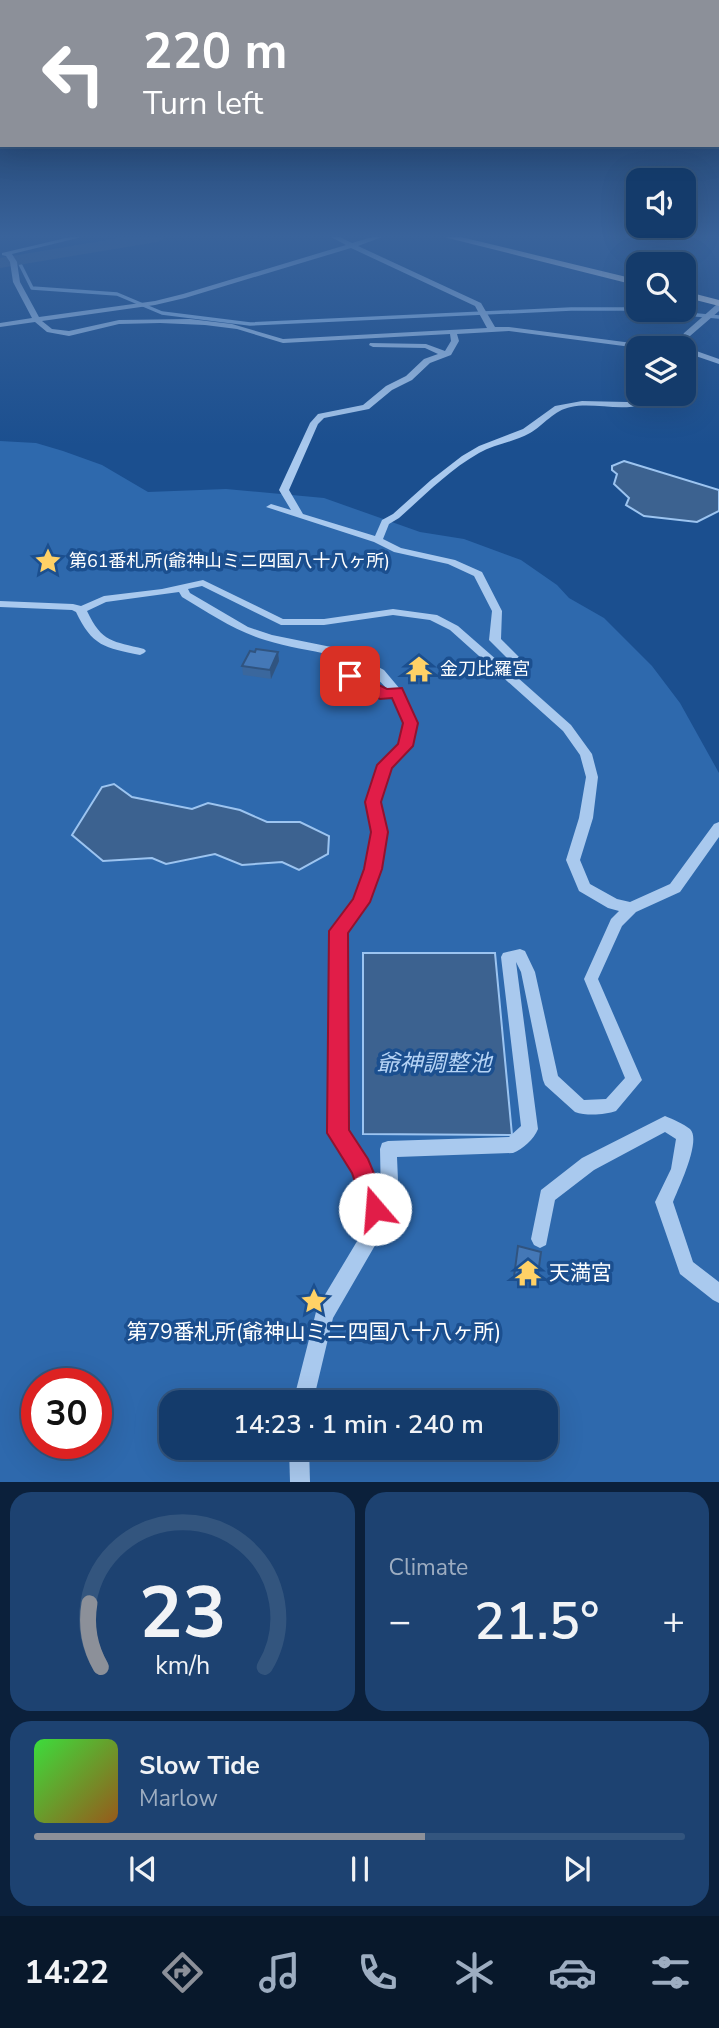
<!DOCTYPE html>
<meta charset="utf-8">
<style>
:root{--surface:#143b6b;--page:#1d4271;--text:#f1f3f6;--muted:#9dadc1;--line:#33557e;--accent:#8c9099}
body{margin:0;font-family:"Nunito Sans","Noto Sans JP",sans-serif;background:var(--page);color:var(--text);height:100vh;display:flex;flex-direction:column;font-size:26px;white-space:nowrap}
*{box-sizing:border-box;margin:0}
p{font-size:23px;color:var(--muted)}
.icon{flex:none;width:38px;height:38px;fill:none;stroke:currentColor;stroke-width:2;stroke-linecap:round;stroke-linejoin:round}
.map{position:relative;height:1482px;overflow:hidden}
.sheet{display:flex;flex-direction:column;gap:10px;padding:10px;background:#0b203b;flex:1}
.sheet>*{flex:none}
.hud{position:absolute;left:0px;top:0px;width:719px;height:147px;box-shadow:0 7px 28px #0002,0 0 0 2px var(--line);background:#8c9099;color:#fff;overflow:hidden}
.fabs{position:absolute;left:626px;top:168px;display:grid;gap:14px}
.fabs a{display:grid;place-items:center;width:70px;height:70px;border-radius:14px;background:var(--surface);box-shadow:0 7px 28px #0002,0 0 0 2px var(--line);font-size:35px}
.speed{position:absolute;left:21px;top:1368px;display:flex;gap:14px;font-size:35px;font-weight:700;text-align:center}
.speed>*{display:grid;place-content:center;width:91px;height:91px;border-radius:50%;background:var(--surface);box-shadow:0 7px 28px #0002,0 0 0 2px var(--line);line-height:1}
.speed .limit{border:10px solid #d22;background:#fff;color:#111}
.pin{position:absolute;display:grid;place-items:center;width:60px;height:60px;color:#fff;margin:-30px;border-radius:14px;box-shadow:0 4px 10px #0006}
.me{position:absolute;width:77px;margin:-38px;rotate:342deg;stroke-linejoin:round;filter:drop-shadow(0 0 5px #0008)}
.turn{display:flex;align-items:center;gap:24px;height:147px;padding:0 28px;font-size:32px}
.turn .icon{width:91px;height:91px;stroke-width:2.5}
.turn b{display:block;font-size:49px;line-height:60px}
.big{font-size:52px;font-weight:600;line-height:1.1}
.sheet .widget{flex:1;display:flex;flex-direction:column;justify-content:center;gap:10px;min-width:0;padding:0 24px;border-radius:21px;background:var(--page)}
.sheet .dial{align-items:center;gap:0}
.dial svg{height:182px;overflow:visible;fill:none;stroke:var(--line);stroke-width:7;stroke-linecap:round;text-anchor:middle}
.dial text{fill:var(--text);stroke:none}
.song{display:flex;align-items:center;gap:21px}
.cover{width:84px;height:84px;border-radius:10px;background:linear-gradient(135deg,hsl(120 70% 55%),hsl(30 70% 35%))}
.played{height:7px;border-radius:4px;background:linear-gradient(90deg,var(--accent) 60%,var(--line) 60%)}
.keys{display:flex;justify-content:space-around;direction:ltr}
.heat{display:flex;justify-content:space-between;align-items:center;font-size:38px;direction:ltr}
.sheet .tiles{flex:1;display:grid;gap:10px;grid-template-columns:1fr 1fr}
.widget:last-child{grid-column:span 2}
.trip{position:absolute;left:159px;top:1390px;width:399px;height:70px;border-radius:21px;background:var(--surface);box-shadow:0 7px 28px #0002,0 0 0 2px var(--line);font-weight:600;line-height:70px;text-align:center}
.menu{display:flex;height:112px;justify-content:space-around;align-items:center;background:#08182b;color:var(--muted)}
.menu .icon{width:49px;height:49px}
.menu .current{color:var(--accent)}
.menu b{font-size:32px;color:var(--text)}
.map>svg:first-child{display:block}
.green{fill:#2e69ad;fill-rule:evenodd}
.water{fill:#3c6290;stroke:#9cc4f0;stroke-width:2}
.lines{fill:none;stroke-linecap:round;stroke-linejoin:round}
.stream{stroke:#9cc4f0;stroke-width:3.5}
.river{fill:#3c6290;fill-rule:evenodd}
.minor{fill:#a9c9ee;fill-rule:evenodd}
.major{fill:#f0f6ff;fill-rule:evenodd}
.wall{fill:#3a679d}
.shaded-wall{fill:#305480}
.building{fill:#4478b7;stroke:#305480;stroke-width:2}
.route{fill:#e11d48;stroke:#92132f;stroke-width:2}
.labels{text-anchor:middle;stroke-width:7;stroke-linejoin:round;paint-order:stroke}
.poi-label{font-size:18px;fill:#fff;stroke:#1b4f8f;text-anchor:start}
.near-poi-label{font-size:21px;fill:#fff;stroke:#1b4f8f;text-anchor:start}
.near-water-label{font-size:23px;font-style:italic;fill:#b5d3f5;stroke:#1b4f8f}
</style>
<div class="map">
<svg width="719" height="1482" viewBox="0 0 719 1482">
<rect width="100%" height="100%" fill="#1b4f8f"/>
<path class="green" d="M0,441L36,443L63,451L102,465L148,492L226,489L324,498L420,532L464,539L521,560L557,585L569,598L604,618L652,666L680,703L719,773V1482H0ZM37,1384H96V1444H37ZM172,1402H546V1447H172Z"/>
<g class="water">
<polygon points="624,461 719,490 719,511 697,522 644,516 626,505 629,498 614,484 617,474 612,470 612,466"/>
<polygon points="114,784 132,797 192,809 208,803 240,810 267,822 300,822 329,836 328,854 299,870 282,862 242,865 215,854 166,864 152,858 103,861 72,835 102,787"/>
<polygon points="363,953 495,953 512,1135 363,1134"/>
</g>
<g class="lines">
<g class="stream">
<polyline points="18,260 32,288 117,294 162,313 250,324 571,309 639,309"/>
<polyline points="642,310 719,317"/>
</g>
<polygon class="river" points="125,237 166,237 157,242 0,268 0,258"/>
<g class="minor">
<path d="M70,237H82L12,254L17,262L20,282L39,317L155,301L183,294L346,245L331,237H340L352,243L372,237H382L358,246L481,303L495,327H509L655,346L659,348H639L509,331L457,334L459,341L451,355L430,363L412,380L392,390L369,409L324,418L318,424L289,490L303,514L375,536L382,520L393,514L431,480L462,456L479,446L523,429L555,406L582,401L627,402L644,398L650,394H659C637,418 599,401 571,407C554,410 544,425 530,433C514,442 495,444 479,453C449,470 425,495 399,518L389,524L383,539L401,548L455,560L482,572L502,611L501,639L519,657L517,677L571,725L592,754L598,777L593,818L580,860L590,884L617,899L630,902L670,884L714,824L719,822V837L680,892L636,912L622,926L598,979L642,1080L616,1111C605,1115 586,1116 575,1112L545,1085L543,1080L521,972L516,962L538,1129C534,1139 523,1149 513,1153L397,1157L399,1204L333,1318L313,1402H293L317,1308L368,1223L363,1195L354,1172L330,1133L332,931L355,900L366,868L372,832L367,802L379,766L399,744L405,723L394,696L381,698L347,679L330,678L324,674C343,660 371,686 388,690C353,649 312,655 265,640C235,631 209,613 182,597L179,592L106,602L87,611C102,643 113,641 144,649L146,651L144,653L140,655C105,648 92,646 76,612L72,610L0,607V601L73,604L81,606L104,596L162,589L203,580L283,619H324L393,609L437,615L458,626L506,668L507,658L489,640L492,611L474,576L448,564L394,552L374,542L266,507L271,504L291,510L279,490L310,423L318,414L363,405L386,386L406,376L424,359L438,354L425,348L373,347L369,345L370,343L426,344L445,351L451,341L450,334L283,343L237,329L205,325L160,323L119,324L69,336L47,332L35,322L0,327V323L32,318L13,282L10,262L6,256L2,255V253ZM351,248L475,306L487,328L283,339L232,324L190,319L119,320L69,331L52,329L42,321L155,305L185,298ZM202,586L281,625H324L393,615L430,620L450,630L563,731L580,755L586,777L579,818L566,860L579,891L608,908L619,911L611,919L584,979L625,1078L606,1099L584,1100L558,1076L535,972L525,951L520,949L503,953L501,957L521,1126L509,1137L388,1141L382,1143L380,1149L381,1198L366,1161L346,1131V932L368,902L380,868L386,832L379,802L391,768L411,746L417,723L405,695L384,670L346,650L272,635L248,627L190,593L188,589Z"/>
<polygon points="716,305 719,305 719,311 690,336 685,347 719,359 719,364 684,352 684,348 677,348 684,333"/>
<path d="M665,1116C672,1119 684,1124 690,1129C702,1140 678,1189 673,1202L693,1262L719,1282V1303L713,1300L680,1274L655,1202L671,1169L676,1139L665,1132L594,1170L555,1200L546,1245L540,1248L534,1245L531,1239L541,1190L582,1158Z"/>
<polygon points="289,1447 309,1447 310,1482 290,1482"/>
</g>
<g class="major">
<polygon points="444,237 461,237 639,280 639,286"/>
<polygon points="684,291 719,300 719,306 684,297"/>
</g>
</g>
<g class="wall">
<polygon points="255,652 278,652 279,661 271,679 243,675 242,666"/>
<polygon points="518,1246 541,1252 536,1286 513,1281"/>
</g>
<polygon class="shaded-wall" points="278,652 279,661 271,679 270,670"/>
<g class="building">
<polygon points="256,649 278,652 270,670 242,666 250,651 255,652"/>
<polygon points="518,1246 541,1252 537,1282 514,1277"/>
</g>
<linearGradient id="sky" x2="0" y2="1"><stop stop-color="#0f2b4f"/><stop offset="0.53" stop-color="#39639b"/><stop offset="1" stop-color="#39639b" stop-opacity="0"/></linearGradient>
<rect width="719" height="445" fill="url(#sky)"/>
<polygon class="route" points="350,671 387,689 402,688 418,723 413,746 392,768 381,802 388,832 382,869 370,902 348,933 349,1130 368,1159 383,1195 386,1209 383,1217 375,1220 367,1217 352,1173 327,1133 329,931 353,899 364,869 371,832 365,802 377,765 398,744 403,723 392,698 380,699 345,679 343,676"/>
<defs>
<g id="sight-bare" transform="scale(2.1)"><path d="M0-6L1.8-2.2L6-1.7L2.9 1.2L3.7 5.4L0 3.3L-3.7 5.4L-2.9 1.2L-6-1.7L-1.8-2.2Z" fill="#ffd166" stroke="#1b4f8f" stroke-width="2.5" paint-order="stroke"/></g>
<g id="temple-bare" transform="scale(2.1)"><path d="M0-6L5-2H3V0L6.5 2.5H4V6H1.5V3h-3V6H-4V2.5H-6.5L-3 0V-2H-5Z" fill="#ffd166" stroke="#1b4f8f" stroke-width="2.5" paint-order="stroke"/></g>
</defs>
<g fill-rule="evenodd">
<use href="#sight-bare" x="48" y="561"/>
<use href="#temple-bare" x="419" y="669"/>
<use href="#temple-bare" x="528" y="1273"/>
<use href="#sight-bare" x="314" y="1301"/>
</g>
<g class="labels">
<g class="poi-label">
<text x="69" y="567">第61番札所(爺神山ミニ四国八十八ヶ所)</text>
<text x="440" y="675">金刀比羅宮</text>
</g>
<g class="near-poi-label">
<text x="549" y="1280">天満宮</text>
<text x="314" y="1339" text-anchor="middle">第79番札所(爺神山ミニ四国八十八ヶ所)</text>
</g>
<g class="near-water-label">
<text x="434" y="1071">爺神調整池</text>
</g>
</g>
</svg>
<div class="fabs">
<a><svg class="icon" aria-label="sound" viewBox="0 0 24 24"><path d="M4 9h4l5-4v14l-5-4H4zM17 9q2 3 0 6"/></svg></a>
<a><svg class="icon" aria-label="search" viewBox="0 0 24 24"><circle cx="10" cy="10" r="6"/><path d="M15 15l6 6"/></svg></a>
<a><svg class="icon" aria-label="layers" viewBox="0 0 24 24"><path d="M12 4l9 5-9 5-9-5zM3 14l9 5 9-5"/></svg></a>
</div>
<div class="speed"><div class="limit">30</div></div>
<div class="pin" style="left:350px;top:676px;background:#d93025"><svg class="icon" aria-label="arrive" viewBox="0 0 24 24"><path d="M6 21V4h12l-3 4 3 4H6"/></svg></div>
<svg class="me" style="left:375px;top:1209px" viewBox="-20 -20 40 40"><circle r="19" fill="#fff"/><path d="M0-13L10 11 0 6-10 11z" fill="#e11d48"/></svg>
<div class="trip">14:23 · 1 min · 240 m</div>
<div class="hud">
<div class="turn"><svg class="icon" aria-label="left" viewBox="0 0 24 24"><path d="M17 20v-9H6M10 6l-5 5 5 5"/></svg><div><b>220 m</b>Turn left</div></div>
</div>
</div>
<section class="sheet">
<div class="tiles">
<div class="widget dial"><svg viewBox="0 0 100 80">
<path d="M14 69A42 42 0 1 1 86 69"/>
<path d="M14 69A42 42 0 0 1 9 41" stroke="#8c9099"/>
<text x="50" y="56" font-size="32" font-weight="700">23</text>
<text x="50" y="72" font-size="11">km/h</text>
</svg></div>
<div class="widget"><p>Climate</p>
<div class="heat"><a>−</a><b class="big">21.5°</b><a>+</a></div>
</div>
<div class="widget">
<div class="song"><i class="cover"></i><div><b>Slow Tide</b><p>Marlow</p></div></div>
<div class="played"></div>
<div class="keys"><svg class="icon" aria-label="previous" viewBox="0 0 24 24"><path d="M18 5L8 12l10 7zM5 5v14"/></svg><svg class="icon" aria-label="pause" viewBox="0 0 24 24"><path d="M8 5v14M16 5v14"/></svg><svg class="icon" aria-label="next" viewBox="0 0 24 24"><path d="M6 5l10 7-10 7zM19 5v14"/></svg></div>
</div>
</div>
</section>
<nav class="menu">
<b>14:22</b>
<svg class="icon current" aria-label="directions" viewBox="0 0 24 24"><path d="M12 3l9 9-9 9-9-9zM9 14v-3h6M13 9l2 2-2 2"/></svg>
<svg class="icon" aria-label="music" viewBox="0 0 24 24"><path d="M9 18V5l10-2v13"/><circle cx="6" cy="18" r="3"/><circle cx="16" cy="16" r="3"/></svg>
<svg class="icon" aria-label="phone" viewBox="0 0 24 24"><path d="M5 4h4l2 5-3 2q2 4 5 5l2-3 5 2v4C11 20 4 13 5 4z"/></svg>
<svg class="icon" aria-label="climate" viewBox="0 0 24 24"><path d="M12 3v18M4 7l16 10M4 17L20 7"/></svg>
<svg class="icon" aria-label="car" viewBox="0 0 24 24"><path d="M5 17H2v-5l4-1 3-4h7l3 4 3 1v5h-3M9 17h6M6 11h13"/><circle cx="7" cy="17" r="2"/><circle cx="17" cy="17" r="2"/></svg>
<svg class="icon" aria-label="filters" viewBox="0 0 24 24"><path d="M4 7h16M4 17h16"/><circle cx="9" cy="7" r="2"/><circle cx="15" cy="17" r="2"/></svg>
</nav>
